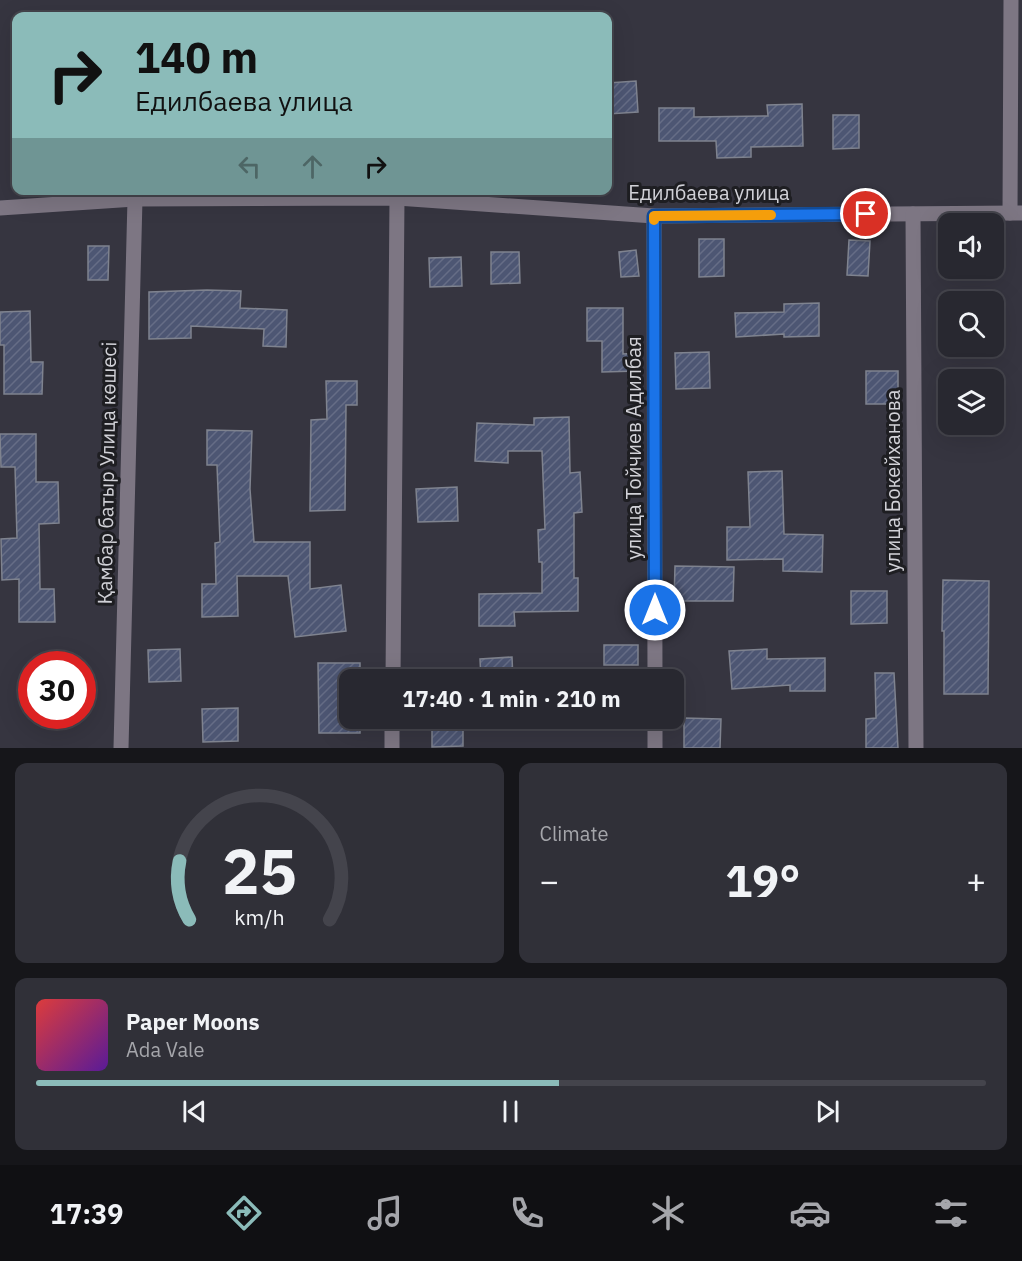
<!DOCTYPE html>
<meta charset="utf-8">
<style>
:root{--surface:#282830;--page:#303038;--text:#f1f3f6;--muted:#a5a6ab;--line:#44444c;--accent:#8bbbb9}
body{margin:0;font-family:"IBM Plex Sans",sans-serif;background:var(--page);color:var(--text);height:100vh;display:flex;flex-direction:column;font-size:22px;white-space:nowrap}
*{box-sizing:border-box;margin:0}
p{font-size:20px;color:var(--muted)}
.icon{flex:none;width:33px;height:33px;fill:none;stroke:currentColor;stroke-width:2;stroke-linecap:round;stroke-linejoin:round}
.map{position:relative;height:748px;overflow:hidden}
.details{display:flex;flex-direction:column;gap:15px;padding:15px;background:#16161a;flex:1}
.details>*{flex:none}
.hud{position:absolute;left:12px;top:12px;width:600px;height:183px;border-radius:12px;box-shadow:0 6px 24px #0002,0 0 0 2px var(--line);background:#8bbbb9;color:#111;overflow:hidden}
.buttons{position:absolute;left:938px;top:213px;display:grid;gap:12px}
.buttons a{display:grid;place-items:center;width:66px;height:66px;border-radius:12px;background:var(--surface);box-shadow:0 6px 24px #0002,0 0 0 2px var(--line);font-size:30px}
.speed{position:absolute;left:18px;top:651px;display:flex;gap:12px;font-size:30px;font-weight:700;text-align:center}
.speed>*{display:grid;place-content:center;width:78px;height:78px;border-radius:50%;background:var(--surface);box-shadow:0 6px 24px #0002,0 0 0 2px var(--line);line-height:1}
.speed .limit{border:9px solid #d22;background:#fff;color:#111}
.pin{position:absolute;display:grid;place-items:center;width:51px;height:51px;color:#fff;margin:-26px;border:3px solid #fff;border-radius:50%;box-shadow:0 2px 6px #0007}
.me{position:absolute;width:66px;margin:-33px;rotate:0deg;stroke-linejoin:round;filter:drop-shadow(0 0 4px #0008)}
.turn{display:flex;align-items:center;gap:21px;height:126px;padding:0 24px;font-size:27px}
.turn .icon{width:78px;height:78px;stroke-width:2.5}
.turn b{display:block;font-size:42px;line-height:51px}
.lanes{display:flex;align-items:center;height:57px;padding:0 24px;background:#0003;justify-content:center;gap:30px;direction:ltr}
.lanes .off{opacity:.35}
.big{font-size:45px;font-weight:800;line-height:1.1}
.details .widget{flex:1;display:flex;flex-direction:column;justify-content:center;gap:9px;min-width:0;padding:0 21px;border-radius:12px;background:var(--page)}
.details .dial{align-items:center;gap:0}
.dial svg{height:156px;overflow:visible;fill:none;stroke:var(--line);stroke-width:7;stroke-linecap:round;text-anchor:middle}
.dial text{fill:var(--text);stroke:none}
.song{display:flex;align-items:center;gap:18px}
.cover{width:72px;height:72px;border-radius:9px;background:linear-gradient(135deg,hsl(0 70% 55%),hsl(270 70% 35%))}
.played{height:6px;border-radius:3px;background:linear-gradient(90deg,var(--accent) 55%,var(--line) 55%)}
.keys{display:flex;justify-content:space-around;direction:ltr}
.heat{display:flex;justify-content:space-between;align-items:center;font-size:33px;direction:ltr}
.details .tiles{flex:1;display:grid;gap:15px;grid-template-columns:1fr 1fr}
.widget:last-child{grid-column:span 2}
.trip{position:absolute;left:339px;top:669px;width:345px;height:60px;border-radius:12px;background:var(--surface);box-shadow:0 6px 24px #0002,0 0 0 2px var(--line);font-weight:800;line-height:60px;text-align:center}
.tabs{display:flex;height:96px;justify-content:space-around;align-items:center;background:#101013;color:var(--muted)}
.tabs .icon{width:42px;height:42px}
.tabs .selected{color:var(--accent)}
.tabs b{font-size:27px;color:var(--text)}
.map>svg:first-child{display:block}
.building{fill:url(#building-hatch);stroke:#7f838f;stroke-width:1.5}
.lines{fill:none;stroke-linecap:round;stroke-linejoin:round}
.minor{stroke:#7d7683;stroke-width:15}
.route-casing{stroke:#114b97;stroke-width:15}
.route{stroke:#1a73e8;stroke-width:10}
.slow{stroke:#f59e0b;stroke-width:10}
.labels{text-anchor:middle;stroke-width:6;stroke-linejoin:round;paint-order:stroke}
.street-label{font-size:20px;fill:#d1d1d7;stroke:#1e1e22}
</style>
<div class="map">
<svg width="1022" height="748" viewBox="0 0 1022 748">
<defs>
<pattern id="building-hatch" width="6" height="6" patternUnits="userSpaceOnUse" patternTransform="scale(1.5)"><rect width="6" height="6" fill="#4d5673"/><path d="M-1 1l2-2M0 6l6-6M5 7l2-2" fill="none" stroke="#666d86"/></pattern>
</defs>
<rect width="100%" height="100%" fill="#363540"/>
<g class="building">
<polygon points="636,81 638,112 608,114 608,83"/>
<polygon points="802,104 803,146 751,147 751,157 717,158 716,141 659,141 659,108 694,108 694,117 768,116 767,105"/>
<polygon points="833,115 859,115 859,148 833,149"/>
<polygon points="699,239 724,239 724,276 699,277"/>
<polygon points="849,240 870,241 868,276 847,275"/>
<polygon points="88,246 109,246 108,280 88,280"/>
<polygon points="636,250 639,276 621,277 619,252"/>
<polygon points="491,252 519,252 520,283 491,284"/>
<polygon points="461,257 462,286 430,287 429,258"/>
<polygon points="207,290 241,291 240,308 287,310 286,347 263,346 264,329 191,326 191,338 149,339 149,292"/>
<polygon points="819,303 819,336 784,337 784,334 736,337 735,313 784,312 784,304"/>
<polygon points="587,308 623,308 623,354 638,353 638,371 602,372 602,341 587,341"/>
<polygon points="30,311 31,362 43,362 42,394 4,394 4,345 0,345 0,312"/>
<polygon points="709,352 710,388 676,389 675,353"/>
<rect x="866" y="371" width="32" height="33"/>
<polygon points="326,381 357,381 357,405 346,405 345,510 310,511 311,420 327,419"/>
<polygon points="569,417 570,473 580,472 582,512 574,513 574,578 578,578 578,611 514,612 515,626 479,626 479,594 542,593 542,562 539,562 538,530 545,529 542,451 508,451 508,463 475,461 477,423 534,425 534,418"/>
<polygon points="207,430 252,431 250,489 254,542 310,542 310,589 341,585 346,631 295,637 288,576 237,576 238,616 202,617 202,584 216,584 215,543 220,542 217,465 207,465"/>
<polygon points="0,434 36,434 36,482 58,482 59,523 39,524 40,589 54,589 55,622 19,622 19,579 2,580 1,539 17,538 15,467 1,467"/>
<polygon points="782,471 784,534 823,535 822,572 783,571 783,559 727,560 727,527 750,527 748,472"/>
<polygon points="457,487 458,521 418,522 416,489"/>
<polygon points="675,566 734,567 733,601 674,601"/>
<polygon points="943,580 989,581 988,694 944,694 944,631 942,631"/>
<polygon points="851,591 887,591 887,623 851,624"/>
<rect x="604" y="645" width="34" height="20"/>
<polygon points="180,649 181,681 149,682 148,650"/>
<polygon points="767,649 767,659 825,658 825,691 790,691 790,685 732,689 729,651"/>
<polygon points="512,657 513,680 481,680 480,659"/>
<polygon points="318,663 360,663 360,680 350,680 350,718 360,718 360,733 319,733"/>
<polygon points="875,673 894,673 898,748 866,748 866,719 876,718"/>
<polygon points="238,708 238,741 203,742 202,709"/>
<polygon points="432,718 463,718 463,746 432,747"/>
<polygon points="684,718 721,719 720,748 684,748"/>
</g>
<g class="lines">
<g class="minor">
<polyline points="0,208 135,199 397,198 654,216 1022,213"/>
<polyline points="1010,213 1011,0"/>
<polyline points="913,214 916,748"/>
<polyline points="654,216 655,680"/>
<polyline points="393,680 397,198"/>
<polyline points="655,718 655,748"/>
<polyline points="121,748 135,199"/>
<polyline points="392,748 392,718"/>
</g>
</g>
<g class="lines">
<g class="route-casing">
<polyline id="route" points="655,610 654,216 866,214"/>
</g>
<use href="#route" class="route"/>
<polyline class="slow" points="654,220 654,216 771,215"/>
</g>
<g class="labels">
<g class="street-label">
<text x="709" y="200">Едилбаева улица</text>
<text transform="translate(634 448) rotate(-90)" y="7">улица Тойчиев Адилбая</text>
<text transform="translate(107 473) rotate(-89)" y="7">Қамбар батыр Улица көшесі</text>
<text transform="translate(893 481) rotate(-90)" y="7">улица Бокейханова</text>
</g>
</g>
</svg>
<div class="buttons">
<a><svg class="icon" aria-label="sound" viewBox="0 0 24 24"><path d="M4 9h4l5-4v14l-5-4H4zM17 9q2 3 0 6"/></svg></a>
<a><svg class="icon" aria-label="search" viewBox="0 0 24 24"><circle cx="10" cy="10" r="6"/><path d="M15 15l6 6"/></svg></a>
<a><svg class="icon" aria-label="layers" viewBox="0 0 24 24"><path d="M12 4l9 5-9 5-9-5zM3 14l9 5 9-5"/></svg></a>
</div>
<div class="speed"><div class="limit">30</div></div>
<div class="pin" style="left:866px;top:214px;background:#d93025"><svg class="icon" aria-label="arrive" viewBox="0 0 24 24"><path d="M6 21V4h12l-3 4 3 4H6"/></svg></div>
<svg class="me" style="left:655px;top:610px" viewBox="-20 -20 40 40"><circle r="17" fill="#1a73e8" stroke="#fff" stroke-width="3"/><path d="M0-11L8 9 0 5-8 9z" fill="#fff"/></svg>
<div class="trip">17:40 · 1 min · 210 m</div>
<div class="hud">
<div class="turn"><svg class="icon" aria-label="right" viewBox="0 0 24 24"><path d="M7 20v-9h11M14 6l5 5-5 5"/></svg><div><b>140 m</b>Едилбаева улица</div></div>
<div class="lanes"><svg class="icon off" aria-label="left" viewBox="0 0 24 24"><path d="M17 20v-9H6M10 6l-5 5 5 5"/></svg><svg class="icon off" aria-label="ahead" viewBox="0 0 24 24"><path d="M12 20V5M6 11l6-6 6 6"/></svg><svg class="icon" aria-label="right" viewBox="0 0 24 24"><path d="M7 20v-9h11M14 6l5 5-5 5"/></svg></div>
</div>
</div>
<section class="details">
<div class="tiles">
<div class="widget dial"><svg viewBox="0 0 100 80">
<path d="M14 69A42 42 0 1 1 86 69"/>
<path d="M14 69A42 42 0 0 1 9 39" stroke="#8bbbb9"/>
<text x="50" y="56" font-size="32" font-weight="700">25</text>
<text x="50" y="72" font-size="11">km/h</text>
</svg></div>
<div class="widget"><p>Climate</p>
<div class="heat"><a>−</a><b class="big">19°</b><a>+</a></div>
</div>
<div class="widget">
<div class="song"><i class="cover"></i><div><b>Paper Moons</b><p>Ada Vale</p></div></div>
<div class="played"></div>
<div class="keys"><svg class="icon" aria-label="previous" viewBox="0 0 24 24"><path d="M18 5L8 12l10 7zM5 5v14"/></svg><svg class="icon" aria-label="pause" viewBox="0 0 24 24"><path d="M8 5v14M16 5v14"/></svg><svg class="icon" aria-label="next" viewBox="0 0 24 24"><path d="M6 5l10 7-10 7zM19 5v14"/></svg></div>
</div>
</div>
</section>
<nav class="tabs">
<b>17:39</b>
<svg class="icon selected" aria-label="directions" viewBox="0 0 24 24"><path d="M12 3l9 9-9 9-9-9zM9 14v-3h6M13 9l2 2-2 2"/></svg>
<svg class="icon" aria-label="music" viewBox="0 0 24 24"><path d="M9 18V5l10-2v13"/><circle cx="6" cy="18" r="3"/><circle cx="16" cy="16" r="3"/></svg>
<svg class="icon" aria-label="phone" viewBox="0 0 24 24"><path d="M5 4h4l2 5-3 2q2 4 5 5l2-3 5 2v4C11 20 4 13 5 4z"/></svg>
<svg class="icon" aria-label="climate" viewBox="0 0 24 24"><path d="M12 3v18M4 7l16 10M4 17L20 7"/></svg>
<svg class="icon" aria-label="car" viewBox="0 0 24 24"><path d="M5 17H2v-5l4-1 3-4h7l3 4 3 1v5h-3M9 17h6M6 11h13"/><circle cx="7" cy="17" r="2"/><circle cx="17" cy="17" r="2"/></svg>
<svg class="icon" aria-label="filters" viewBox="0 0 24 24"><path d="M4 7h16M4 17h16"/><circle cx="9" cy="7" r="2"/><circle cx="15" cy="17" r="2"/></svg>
</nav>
